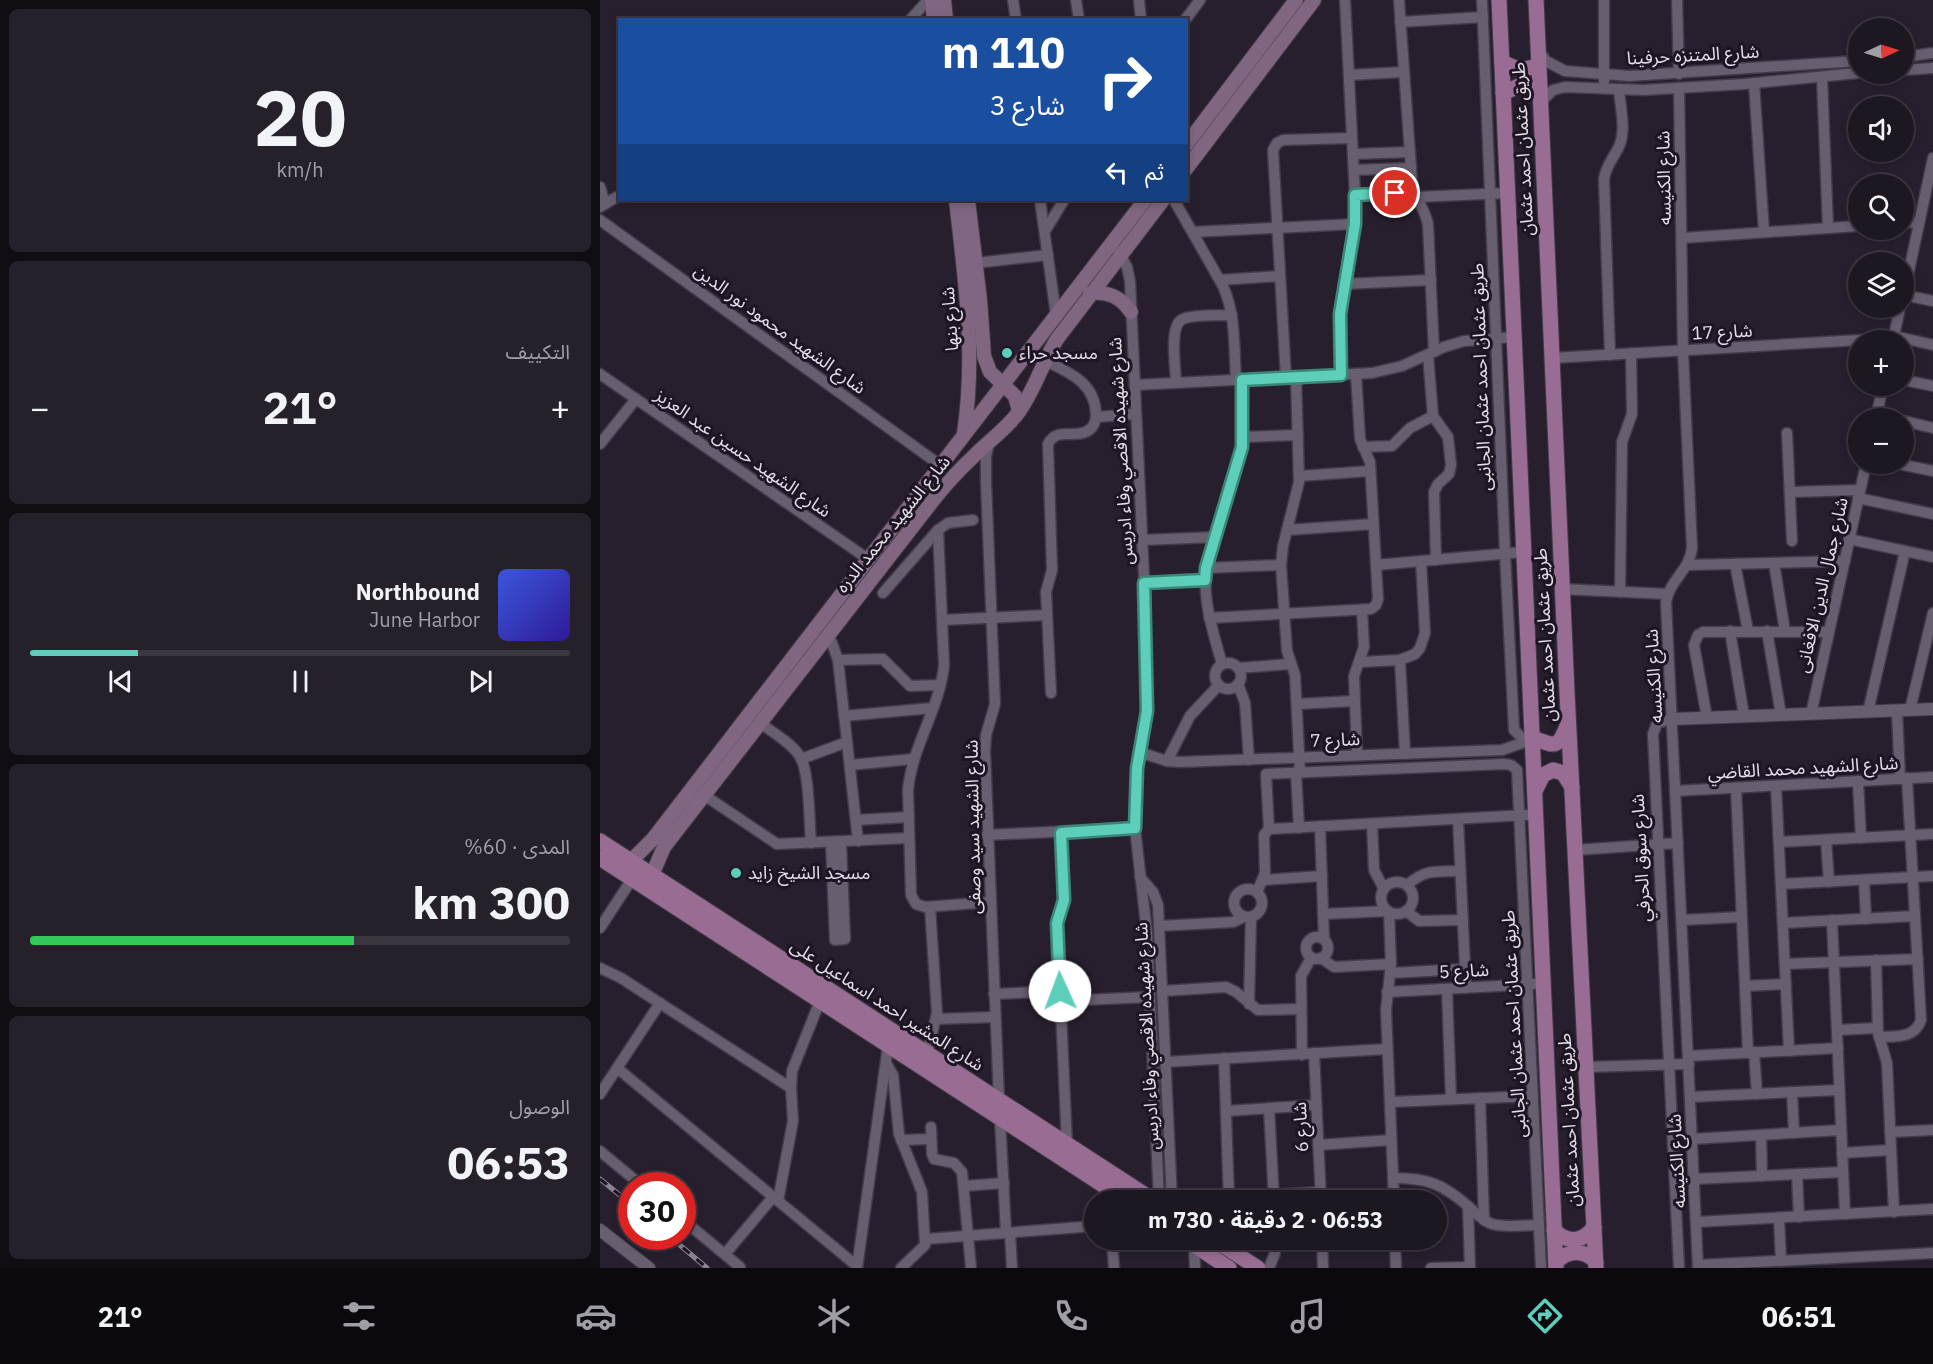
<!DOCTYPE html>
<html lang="ar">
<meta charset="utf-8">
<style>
:root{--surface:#1d1722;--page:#25202a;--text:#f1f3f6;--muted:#a09fa5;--line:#3b3640;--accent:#5dceb9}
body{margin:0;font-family:"IBM Plex Sans","Noto Sans Arabic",sans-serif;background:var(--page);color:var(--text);direction:rtl;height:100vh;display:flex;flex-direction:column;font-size:22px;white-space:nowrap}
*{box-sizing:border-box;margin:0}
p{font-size:20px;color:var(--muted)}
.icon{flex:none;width:33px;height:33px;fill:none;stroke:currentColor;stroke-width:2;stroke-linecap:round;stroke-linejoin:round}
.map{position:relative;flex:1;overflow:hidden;direction:ltr}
.sheet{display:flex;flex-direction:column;gap:9px;padding:9px;background:#100d13;width:600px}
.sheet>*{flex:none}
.guide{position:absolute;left:18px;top:18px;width:570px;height:183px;border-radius:0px;box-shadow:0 3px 9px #0003,0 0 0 2px var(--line);direction:rtl;background:#1a4fa0;color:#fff;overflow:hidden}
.needle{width:39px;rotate:86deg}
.buttons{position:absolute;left:1248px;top:18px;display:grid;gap:12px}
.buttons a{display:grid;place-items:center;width:66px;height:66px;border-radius:50%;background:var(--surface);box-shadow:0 3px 9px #0003,0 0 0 2px var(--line);font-size:30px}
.speed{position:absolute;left:18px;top:1172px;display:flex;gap:12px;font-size:30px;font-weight:700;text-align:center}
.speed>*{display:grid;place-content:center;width:78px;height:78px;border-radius:50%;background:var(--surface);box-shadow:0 3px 9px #0003,0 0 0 2px var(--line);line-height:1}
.speed .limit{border:9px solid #d22;background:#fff;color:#111}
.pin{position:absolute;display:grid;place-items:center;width:51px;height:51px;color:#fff;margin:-26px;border:3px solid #fff;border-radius:50%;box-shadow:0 2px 6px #0007}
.me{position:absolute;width:66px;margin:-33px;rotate:358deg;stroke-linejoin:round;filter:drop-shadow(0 0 4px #0008)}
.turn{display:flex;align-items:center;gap:21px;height:126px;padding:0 24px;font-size:27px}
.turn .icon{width:78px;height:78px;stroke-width:2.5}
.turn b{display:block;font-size:42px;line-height:51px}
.then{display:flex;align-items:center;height:57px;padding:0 24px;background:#0003;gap:12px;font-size:22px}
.big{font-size:45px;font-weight:700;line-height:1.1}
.sheet .tile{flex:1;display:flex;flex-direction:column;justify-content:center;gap:9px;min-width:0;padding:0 21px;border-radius:9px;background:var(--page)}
.sheet .dial{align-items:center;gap:0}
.dial b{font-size:78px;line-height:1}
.song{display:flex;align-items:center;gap:18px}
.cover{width:72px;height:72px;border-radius:9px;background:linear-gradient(135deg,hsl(230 70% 55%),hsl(250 70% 35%))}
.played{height:6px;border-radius:3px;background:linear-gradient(90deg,var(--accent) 20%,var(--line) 20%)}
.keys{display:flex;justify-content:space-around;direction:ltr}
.heat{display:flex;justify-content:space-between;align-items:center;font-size:33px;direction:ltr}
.charge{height:9px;border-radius:4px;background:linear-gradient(90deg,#34c759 60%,var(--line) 0)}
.trip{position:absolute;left:484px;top:1190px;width:363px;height:60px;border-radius:30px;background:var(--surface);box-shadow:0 3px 9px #0003,0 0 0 2px var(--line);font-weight:700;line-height:60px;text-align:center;direction:rtl}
.dock{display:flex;height:96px;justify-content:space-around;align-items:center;background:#0c090e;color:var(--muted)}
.dock .icon{width:42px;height:42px}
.dock .active{color:var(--accent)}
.dock b{font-size:27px;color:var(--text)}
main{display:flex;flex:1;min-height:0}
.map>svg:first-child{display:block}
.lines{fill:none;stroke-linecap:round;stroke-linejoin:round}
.minor-casing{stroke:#423b48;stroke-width:13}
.tertiary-casing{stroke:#423b48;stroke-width:14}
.secondary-casing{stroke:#423b48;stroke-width:16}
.primary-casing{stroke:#423b48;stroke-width:17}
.minor{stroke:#675e6f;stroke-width:10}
.tertiary{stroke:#675e6f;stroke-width:12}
.secondary{stroke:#806681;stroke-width:14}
.primary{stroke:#996d93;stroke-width:15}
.rail-casing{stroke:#8b8490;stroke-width:5}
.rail{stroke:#1d1523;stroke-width:3;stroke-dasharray:9;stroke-linecap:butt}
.route-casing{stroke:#3c8678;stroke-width:15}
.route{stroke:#5dceb9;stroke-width:10}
.poi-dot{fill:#5dceb9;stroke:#1d1523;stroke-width:2}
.labels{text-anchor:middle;stroke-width:6;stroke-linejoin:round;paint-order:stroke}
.street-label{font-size:18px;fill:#e3dee8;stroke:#1d1523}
.poi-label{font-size:18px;fill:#e3dee8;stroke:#1d1523;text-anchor:start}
</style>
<main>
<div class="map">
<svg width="1333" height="1268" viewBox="0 0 1333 1268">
<rect width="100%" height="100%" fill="#271f2d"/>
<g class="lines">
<g class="minor-casing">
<g id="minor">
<polyline points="413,0 416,20"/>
<polyline points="476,0 479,20"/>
<polyline points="539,0 541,20"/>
<path d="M799,0L812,182C814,197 825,209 828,224L834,352"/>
<polyline points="882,0 905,553 914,730 922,738 932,738"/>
<polyline points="1077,0 1079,74"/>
<polyline points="310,20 328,0"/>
<polyline points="585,20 600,0"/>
<polyline points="800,22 883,17"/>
<polyline points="938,49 946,61 965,71 1029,76 1258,61"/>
<polyline points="1304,57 1333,53"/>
<polyline points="1304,70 1333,68"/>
<polyline points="749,75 804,72"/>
<polyline points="1222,77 1228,228"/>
<polyline points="1004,81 1004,0"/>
<polyline points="1154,83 1164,232"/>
<path d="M1079,88L1083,351L1092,548C1090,570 1069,581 1066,602L1098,1268"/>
<polyline points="941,102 953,90 965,87 1043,90 1145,84 1258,73"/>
<polyline points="753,154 810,152"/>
<polyline points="754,170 811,168"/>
<polyline points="0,187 5,204"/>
<polyline points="755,195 814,192"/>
<polyline points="817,197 907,193"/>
<polyline points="440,200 456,315"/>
<path d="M574,200L623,286C636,315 634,349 636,380"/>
<polyline points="0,207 20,195"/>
<polyline points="0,220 340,465"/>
<polyline points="1304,223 1319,222"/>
<polyline points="445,231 464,200"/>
<polyline points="593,232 755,224"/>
<polyline points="1082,238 1258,226"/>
<polyline points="518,251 527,267 530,281 545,598 547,699 546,720 537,768 535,828 547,933 559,1200"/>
<polyline points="376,263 448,255"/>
<polyline points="620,280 680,276"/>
<polyline points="744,284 831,280"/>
<polyline points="1304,294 1333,158"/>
<polyline points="1304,295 1333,301"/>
<polyline points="1294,336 1333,345"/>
<polyline points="1293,340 1300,308"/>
<polyline points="828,355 833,416 848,437 851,465 849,474 838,484 834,492 836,560"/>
<path d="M1010,355L1004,179C1006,164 1015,157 1020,144C1026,128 1020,106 1019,89"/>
<polyline points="952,358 1294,338"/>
<path d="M444,360C468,372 495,382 496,414C496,420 495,426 489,430C476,440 457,426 448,444L452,570L446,592L451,693"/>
<polyline points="0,374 268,559"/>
<polyline points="741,375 740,314 756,215 745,0"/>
<polyline points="696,377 699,482 683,546 681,565 687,651 695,675 700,772"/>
<polyline points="686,378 673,150 677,143 683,140 752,138"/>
<polyline points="1304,380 1333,386"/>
<path d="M576,383C576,369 568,325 583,319C595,314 619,316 632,315"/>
<polyline points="535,385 772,373 802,366 844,347 864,341 914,337"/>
<polyline points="1277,414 1295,418"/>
<polyline points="496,417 536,414"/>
<polyline points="1276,418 1283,386"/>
<polyline points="1304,421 1333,428"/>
<polyline points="1187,433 1192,541"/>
<polyline points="643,437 698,435"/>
<polyline points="389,442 386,457 386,482 395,704 386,735 385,751 399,1100"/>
<polyline points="0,444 36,399"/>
<polyline points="763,447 792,446 810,428 833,416"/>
<polyline points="1299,464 1333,471"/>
<polyline points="700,476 770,471"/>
<polyline points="1190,492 1260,490"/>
<polyline points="1258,498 1333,514"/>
<path d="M338,530L344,665C340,708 312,746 308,790L311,895L316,904L325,907L390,902"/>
<polyline points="687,530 773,524"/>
<polyline points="1249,539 1333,557"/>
<polyline points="542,540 616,537"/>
<polyline points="1174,563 1185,631"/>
<polyline points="1135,564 1148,631"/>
<polyline points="776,565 923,552"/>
<polyline points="1087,565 1245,561"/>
<polyline points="606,568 681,565"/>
<polyline points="544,583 605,580"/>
<polyline points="962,589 1068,594"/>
<polyline points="1020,592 1022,442 1032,414 1031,353"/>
<polyline points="283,593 338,530 348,523 373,520"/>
<polyline points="609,618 771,609 776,605 778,599 770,462 760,439 756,374"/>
<polyline points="342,620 447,615"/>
<polyline points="1130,631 1144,716"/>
<polyline points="1167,631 1181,715"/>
<polyline points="227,635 232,643 238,660 258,841"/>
<polyline points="238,660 283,659 310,686 340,685"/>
<polyline points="800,660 805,754"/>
<polyline points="760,662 800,660 815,654 820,648 825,633 821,561"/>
<circle cx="628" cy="676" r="13"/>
<path d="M622,664C613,632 603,602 606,568L642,447L643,380"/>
<polyline points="638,668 691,664"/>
<polyline points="638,684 645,703 649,760"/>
<polyline points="697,704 754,701"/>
<polyline points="1310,710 1333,613"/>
<polyline points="1297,711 1300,779"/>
<polyline points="1268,712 1305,551"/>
<polyline points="1211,714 1266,464"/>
<polyline points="244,716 332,708"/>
<polyline points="1107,718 1094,645 1098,635 1103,632 1228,632"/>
<polyline points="1073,719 1057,723 1053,734 1079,1268"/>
<path d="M159,722C172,732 190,742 199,755C210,770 209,823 211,843"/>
<polyline points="539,752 567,761 580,762 902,750 931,740"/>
<polyline points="757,755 754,676 764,647 762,610"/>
<polyline points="201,759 247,742"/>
<polyline points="567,761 590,716 619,685"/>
<polyline points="250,765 313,759"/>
<polyline points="696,772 699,828"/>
<polyline points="1258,781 1261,838"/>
<polyline points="1176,786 1189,1051"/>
<polyline points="1136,788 1148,1053"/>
<polyline points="98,791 177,844 309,838"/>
<polyline points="1075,791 1333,777"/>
<polyline points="858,819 866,988"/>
<polyline points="256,820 309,817"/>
<polyline points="772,824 774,870 784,889"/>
<polyline points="720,826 724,939"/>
<polyline points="669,829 666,774 904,764 911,765 917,770 941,1268"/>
<polyline points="461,833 464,900 457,923 467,1144"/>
<polyline points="387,835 535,828"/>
<polyline points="1226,840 1229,882"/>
<polyline points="231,842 235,940 245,939 241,842"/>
<polyline points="1179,842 1333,834"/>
<polyline points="975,850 1078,843"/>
<polyline points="540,877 553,892 558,905 572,1200"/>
<polyline points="663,880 722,876"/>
<polyline points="1264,880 1266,919"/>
<circle cx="797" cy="898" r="16"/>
<polyline points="1181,884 1333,876"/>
<path d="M807,885C827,868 836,872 860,871"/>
<circle cx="648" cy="903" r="14"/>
<polyline points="657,892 665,873 664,835 669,829 927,815"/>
<polyline points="806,911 819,921 863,920"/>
<polyline points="789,912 791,964 786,1010 794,1200"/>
<polyline points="723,914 788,911"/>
<polyline points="1082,920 1141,917"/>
<polyline points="1232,920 1245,1214"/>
<polyline points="1183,923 1315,916"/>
<polyline points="559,926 633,922 644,917"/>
<polyline points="0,928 32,879"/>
<circle cx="717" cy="948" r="11"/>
<polyline points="721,958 734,967 791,964"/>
<polyline points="1276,960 1278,1033 1287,1063 1294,1212"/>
<polyline points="1185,964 1318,959"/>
<polyline points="0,968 21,978 191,1088"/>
<polyline points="790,973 865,969"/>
<polyline points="1145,986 1186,984"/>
<polyline points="847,989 851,1099"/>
<polyline points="562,991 626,987 636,992 658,1010 701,1009"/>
<polyline points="787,992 934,984"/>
<polyline points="394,994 460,991"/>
<polyline points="460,1001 550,997"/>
<polyline points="649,1004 651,917"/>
<polyline points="337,1019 395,1017"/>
<polyline points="1237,1030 1277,1028"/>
<path d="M1279,1037C1295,1036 1315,1039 1321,1020L1307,778"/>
<polyline points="1154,1052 1157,1094"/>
<polyline points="714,1053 721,1200"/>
<polyline points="327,1054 337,1013 330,907"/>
<polyline points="702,1055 701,976 711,958"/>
<polyline points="1088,1056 1238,1048"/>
<polyline points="624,1058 629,1200"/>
<polyline points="565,1062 787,1049"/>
<polyline points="286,1063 293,1075 299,1134 322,1192 325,1245 301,1268"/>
<polyline points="986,1067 1089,1064"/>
<polyline points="17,1068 257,1266"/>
<polyline points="1192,1092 1194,1133"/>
<polyline points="0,1094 60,1003"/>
<polyline points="1090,1097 1239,1090"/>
<polyline points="880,1098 884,1220"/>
<polyline points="790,1102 933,1096"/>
<polyline points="669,1108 674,1200"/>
<polyline points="626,1111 716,1105"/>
<polyline points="400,1118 406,1233"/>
<polyline points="331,1127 332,1154 334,1159 354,1163 362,1172 371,1268"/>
<polyline points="1290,1132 1333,1130"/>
<polyline points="1161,1135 1162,1176"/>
<polyline points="1092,1139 1241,1130"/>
<polyline points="301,1140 331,1139"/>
<polyline points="718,1145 791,1140"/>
<polyline points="0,1151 41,1185"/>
<polyline points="1242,1153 1291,1150"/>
<polyline points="1197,1174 1199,1217"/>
<path d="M793,1178C828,1178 843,1184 869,1207C877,1214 883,1221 892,1224C906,1228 925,1225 939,1225"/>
<polyline points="1094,1179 1243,1172"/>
<polyline points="364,1186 404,1183"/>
<polyline points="674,1195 720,1192"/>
<polyline points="178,1201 193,1121 191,1088 192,1071 220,1001"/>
<polyline points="868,1206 870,1268"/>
<polyline points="1179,1218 1181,1261"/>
<polyline points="82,1219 140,1267"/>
<polyline points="1096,1222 1333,1209"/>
<polyline points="410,1233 412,1268"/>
<polyline points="326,1239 495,1226"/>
<polyline points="512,1239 514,1268"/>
<polyline points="722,1239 723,1268"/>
<polyline points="795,1239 796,1268"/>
<polyline points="594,1245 595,1268"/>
<polyline points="125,1254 173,1197"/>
<polyline points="1098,1265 1333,1253"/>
<polyline points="257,1268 288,1046 291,1041"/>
<polyline points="669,1268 675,1253 676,1239"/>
<polyline points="831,1268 870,1267"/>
</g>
</g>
<g class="tertiary-casing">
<g id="tertiary">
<polyline points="1073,719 1333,709"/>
<polyline points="0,1230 49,1268"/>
</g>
</g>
<g class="secondary-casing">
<g id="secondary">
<polyline points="332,0 334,20"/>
<polyline points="344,0 346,20"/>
<polyline points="586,145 696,0"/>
<polyline points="586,169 714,0"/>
<path d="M356,200C365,278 376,354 364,433"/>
<polyline points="368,200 380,300 384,356 390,372 415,396 419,411"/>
<path d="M490,293C508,291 521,297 531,312"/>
<polyline points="31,861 53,839 545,200"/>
<path d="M52,875L64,847L334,499C347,483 360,469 375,455C389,441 406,429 418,413C435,390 442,363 457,339L563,200"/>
</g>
</g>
<g class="primary-casing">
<g id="primary">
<polyline points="899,0 956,1268"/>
<polyline points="936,0 967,692 996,1268"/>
<polyline points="902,62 920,70 939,66"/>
<polyline points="903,93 921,85 940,89"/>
<path d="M932,738C953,744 957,752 967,726"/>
<polyline points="935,791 943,775 953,770 963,773 972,787"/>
<polyline points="0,841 553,1200"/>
<polyline points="0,858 526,1200"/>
<path d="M954,1230C967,1244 984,1242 994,1227"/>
<polyline points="585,1239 629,1268"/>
<polyline points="613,1239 658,1268"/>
<path d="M956,1262C968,1250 984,1249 996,1262"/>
</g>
</g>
<use href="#minor" class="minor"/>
<use href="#tertiary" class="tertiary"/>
<use href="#secondary" class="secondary"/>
<use href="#primary" class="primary"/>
<g class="rail-casing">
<g id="rail">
<polyline points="0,1179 32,1205"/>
<polyline points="69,1236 107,1268"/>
</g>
</g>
<use href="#rail" class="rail"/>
</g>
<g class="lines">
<g class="route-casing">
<polyline id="route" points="460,991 457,923 464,900 461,833 535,828 537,768 547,711 544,583 605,580 606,568 642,447 642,380 741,375 740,314 755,224 755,195 795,193"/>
</g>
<use href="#route" class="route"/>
</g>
<g class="poi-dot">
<circle cx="407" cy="353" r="6"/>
<circle cx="136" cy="873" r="6"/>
</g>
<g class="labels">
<g class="street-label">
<text transform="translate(1093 55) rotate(-3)" y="6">شارع المتنزه حرفينا</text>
<text transform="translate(923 149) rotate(-93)" y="6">طريق عثمان احمد عثمان</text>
<text transform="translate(1064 178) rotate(-91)" y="6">شارع الكنيسه</text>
<text transform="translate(350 319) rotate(-94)" y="6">شارع بنها</text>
<text transform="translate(180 329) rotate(36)" y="6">شارع الشهيد محمود نور الدين</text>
<text transform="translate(1122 332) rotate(-3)" y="6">شارع 17</text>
<text transform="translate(881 377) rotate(-92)" y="6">طريق عثمان احمد عثمان الجانبى</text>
<text transform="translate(521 451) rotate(-93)" y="6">شارع شهيده الاقصي وفاء ادريس</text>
<text transform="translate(143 453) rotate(35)" y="6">شارع الشهيد حسين عبد العزيز</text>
<text transform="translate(293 524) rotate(-51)" y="6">شارع الشهيد محمد الدره</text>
<text transform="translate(1222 585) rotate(-77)" y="6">شارع جمال الدين الافغانى</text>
<text transform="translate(945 635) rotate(-93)" y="6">طريق عثمان احمد عثمان</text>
<text transform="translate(1054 676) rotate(-93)" y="6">شارع الكنيسه</text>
<text transform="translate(735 740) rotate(-2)" y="6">شارع 7</text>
<text transform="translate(1203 768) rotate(-3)" y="6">شارع الشهيد محمد القاضي</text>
<text transform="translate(373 827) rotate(-91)" y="6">شارع الشهيد سيد وصفى</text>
<text transform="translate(1041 858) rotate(-93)" y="6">شارع سوق الحرفي</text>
<text transform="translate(864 971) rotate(-3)" y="6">شارع 5</text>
<text transform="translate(287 1005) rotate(33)" y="6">شارع المشير احمد اسماعيل على</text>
<text transform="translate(914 1024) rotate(-93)" y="6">طريق عثمان احمد عثمان الجانبى</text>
<text transform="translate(547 1036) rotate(-93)" y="6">شارع شهيده الاقصي وفاء ادريس</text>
<text transform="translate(969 1120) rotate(-93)" y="6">طريق عثمان احمد عثمان</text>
<text transform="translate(701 1127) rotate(-93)" y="6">شارع 6</text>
<text transform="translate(1077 1161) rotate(-93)" y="6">شارع الكنيسه</text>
</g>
<g class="poi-label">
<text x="419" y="359">مسجد حراء</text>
<text x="148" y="879">مسجد الشيخ زايد</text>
</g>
</g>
</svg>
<div class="buttons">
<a><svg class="needle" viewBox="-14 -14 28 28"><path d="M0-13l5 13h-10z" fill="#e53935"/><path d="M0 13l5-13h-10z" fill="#a09fa5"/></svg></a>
<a><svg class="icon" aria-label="sound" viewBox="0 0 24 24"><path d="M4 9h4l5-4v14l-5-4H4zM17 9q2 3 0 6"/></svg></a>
<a><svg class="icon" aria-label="search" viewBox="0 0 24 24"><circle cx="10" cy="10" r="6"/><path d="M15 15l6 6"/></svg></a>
<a><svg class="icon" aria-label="layers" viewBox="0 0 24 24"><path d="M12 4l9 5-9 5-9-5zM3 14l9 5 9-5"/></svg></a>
<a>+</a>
<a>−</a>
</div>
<div class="speed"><div class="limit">30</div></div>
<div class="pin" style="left:795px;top:193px;background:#d93025"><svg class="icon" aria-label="arrive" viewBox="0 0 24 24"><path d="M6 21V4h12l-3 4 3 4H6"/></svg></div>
<svg class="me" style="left:460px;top:991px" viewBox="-20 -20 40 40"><circle r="19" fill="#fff"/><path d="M0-13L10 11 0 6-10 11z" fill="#5dceb9"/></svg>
<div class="trip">06:53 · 2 دقيقة · 730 m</div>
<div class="guide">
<div class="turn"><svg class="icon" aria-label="right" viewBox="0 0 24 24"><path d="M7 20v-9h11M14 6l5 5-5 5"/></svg><div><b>110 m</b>شارع 3</div></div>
<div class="then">ثم<svg class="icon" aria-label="left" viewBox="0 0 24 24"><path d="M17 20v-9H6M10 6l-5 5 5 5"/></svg></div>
</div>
</div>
<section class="sheet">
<div class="tile dial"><b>20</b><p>km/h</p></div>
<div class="tile"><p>التكييف</p>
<div class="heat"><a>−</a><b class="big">21°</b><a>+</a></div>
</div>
<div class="tile">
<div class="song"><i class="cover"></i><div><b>Northbound</b><p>June Harbor</p></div></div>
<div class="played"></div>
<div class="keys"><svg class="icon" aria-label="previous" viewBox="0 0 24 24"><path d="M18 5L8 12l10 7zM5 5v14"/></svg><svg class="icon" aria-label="pause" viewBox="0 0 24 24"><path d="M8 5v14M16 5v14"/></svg><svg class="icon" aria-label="next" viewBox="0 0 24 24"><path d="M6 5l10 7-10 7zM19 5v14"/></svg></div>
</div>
<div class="tile"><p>المدى · 60%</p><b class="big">300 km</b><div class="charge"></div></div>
<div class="tile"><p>الوصول</p><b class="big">06:53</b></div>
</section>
</main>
<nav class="dock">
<b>06:51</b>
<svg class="icon active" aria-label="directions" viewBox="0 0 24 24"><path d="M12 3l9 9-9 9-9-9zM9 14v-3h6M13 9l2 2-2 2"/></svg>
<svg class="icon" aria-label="music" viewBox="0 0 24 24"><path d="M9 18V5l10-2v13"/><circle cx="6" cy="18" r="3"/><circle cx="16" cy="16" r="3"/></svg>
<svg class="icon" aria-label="phone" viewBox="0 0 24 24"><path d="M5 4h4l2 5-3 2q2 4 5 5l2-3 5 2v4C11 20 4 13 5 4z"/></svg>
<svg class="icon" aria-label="climate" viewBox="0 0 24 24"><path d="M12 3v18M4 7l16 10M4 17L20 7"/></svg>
<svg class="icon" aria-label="car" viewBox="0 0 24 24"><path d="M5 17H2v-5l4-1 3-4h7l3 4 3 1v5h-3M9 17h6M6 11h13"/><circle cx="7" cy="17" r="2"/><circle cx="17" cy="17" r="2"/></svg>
<svg class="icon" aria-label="filters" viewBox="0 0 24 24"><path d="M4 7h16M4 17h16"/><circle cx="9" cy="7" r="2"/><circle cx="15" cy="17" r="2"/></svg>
<b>21°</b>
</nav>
